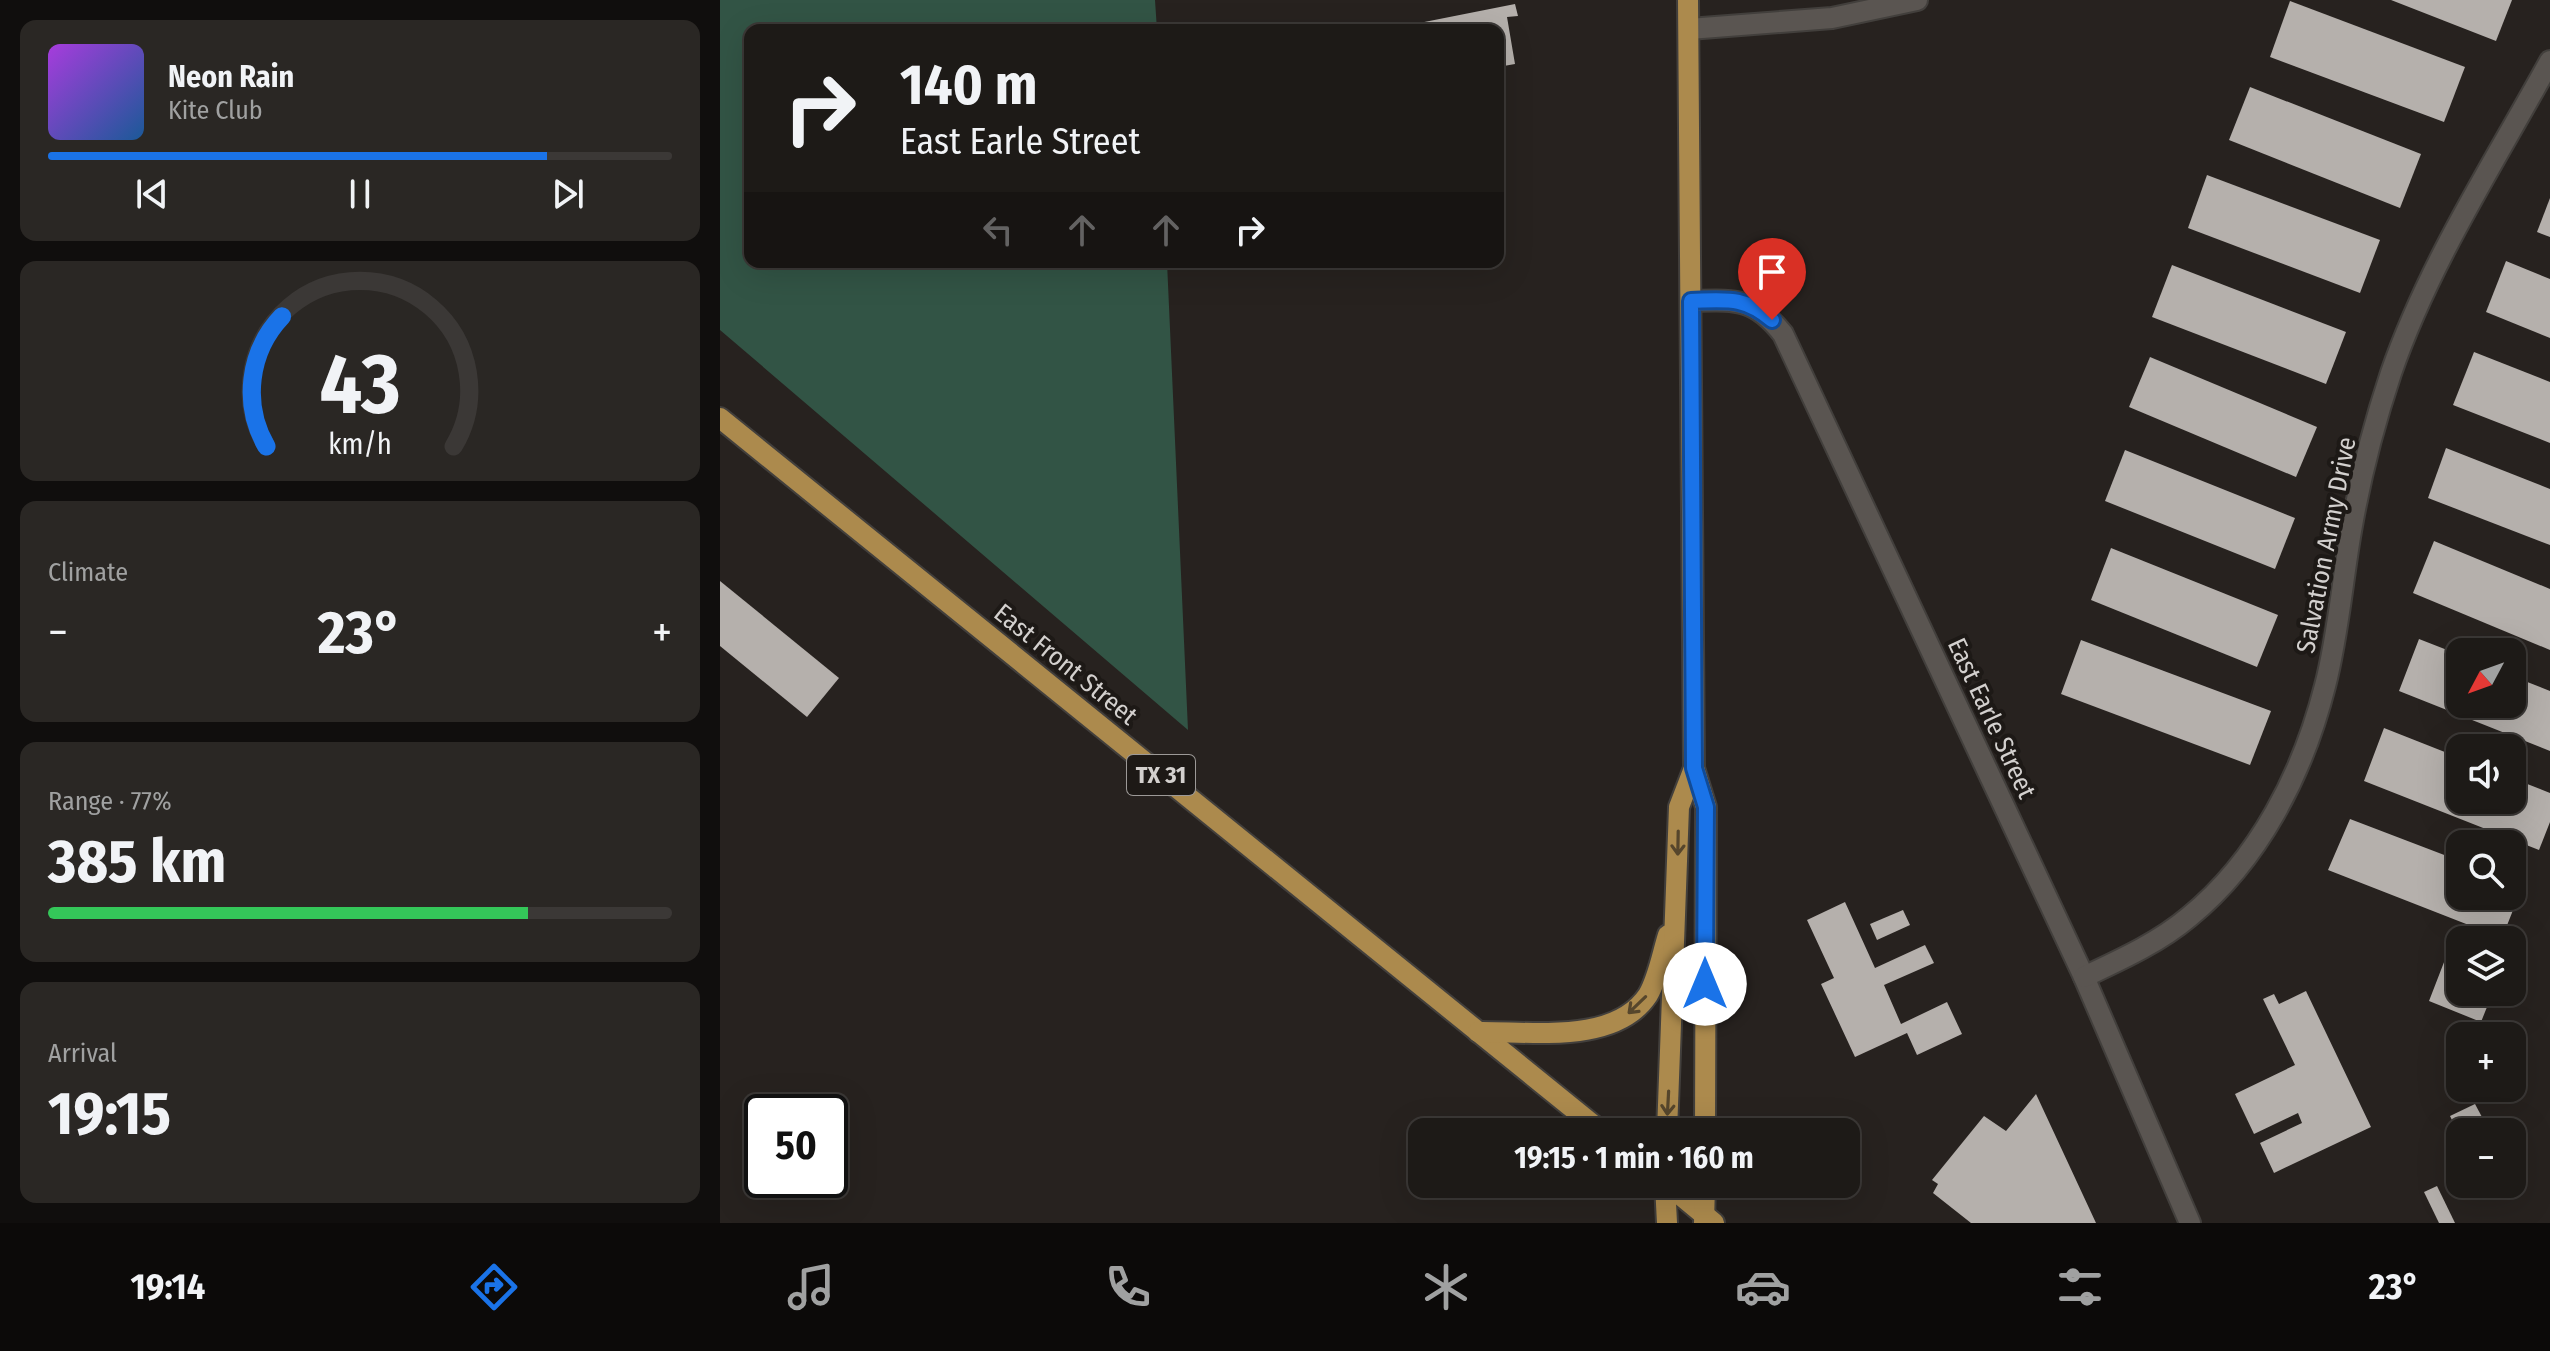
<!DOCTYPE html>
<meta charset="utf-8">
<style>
:root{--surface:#1d1a17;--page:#2a2724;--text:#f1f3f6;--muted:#a0a1a1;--line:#3b3836;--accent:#1a73e8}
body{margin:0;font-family:"Fira Sans Condensed",sans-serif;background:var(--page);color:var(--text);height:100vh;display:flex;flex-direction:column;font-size:30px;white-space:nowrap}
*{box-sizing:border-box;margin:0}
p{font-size:26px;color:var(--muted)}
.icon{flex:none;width:44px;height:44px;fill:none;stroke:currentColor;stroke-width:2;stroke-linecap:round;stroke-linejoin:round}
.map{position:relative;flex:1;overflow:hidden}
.drawer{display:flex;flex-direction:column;gap:20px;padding:20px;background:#100e0d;width:720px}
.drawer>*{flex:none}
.banner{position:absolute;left:24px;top:24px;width:760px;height:244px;border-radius:16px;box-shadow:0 8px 32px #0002,0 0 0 2px var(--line);background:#1d1a17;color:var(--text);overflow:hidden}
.needle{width:52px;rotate:229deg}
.controls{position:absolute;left:1726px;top:638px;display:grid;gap:16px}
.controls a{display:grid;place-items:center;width:80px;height:80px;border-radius:16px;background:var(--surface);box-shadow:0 8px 32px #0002,0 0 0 2px var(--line);font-size:40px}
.speed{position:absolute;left:24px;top:1094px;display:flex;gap:16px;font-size:40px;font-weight:700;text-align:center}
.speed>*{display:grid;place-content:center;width:104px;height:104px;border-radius:50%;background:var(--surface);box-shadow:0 8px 32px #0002,0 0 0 2px var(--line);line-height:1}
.speed .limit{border:4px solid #111;border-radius:12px;background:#fff;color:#111}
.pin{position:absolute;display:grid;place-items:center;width:68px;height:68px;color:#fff;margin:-82px -34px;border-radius:50% 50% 50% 0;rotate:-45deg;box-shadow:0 0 8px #0007}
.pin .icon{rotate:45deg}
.me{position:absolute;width:88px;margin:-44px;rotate:0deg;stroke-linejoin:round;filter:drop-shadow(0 0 6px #0008)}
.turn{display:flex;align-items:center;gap:28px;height:168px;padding:0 24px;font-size:36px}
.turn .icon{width:104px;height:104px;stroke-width:2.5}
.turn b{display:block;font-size:56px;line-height:68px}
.lanes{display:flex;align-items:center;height:76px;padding:0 24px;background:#0003;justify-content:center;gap:40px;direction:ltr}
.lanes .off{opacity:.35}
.big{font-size:60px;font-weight:700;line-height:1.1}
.drawer .widget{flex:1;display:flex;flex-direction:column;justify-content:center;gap:12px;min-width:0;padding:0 28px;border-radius:16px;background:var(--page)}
.drawer .dial{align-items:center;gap:0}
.dial svg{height:208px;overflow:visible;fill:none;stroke:var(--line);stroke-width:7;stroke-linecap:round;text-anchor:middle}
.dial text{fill:var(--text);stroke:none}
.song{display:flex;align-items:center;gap:24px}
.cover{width:96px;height:96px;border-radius:12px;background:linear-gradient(135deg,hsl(280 70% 55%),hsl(210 70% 35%))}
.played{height:8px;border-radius:4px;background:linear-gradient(90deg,var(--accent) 80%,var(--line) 80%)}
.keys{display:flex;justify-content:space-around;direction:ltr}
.heat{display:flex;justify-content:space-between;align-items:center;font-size:44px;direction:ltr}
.charge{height:12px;border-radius:6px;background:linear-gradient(90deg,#34c759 77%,var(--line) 0)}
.trip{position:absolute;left:688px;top:1118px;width:452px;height:80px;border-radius:16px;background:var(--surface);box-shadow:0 8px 32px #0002,0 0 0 2px var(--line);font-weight:700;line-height:80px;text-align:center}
.dock{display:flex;height:128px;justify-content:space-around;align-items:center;background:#0c0a09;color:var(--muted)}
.dock .icon{width:56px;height:56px}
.dock .on{color:var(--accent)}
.dock b{font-size:36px;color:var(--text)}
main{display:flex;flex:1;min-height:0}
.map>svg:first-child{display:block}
.green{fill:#325445}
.building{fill:#b5b0ac}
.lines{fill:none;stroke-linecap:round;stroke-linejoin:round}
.minor-casing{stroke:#423f3c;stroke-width:24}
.major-casing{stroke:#423f3c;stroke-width:24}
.minor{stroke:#5a5551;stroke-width:20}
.major{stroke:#ac8a4d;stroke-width:20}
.oneway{stroke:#56462c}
.route-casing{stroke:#114b97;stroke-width:20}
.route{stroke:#1a73e8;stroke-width:14}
.labels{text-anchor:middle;stroke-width:8;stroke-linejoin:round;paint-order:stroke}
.shield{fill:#1d1916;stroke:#9c9997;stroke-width:2}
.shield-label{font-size:24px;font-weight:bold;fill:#d3d0ce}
.street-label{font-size:26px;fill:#d3d0ce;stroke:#1d1916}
</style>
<main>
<section class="drawer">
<div class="widget">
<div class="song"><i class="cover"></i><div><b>Neon Rain</b><p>Kite Club</p></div></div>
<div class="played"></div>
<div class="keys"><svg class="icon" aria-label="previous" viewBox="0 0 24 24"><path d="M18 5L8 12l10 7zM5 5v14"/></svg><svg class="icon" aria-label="pause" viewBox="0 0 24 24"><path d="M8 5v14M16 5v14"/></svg><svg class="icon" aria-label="next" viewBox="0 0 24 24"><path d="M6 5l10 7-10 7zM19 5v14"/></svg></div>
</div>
<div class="widget dial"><svg viewBox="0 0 100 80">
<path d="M14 69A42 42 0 1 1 86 69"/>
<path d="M14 69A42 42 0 0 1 20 19" stroke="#1a73e8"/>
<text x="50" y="56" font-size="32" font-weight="700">43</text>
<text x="50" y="72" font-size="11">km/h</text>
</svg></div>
<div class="widget"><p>Climate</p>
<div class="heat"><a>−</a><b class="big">23°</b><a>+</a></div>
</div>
<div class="widget"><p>Range · 77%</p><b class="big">385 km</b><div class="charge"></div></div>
<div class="widget"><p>Arrival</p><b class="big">19:15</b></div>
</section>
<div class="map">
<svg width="1830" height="1223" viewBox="0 0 1830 1223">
<rect width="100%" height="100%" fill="#27221f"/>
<polygon class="green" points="0,0 435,0 437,30 30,30 30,262 447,262 468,730 0,330"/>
<g class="building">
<polygon points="1671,0 1792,0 1776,41"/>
<polygon points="1570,1 1745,67 1724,122 1550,57"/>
<polygon points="795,4 798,16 787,17 795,64 778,67 778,30 664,30"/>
<polygon points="1530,87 1701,154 1680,208 1509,140"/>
<polygon points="1487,175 1660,240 1640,293 1468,228"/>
<polygon points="1830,198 1830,237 1817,232"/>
<polygon points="1786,261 1830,279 1830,338 1766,312"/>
<polygon points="1452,265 1626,332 1606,384 1432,317"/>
<polygon points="1754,352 1830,382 1830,443 1733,405"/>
<polygon points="1430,357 1597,427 1576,477 1409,407"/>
<polygon points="1726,448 1830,489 1830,545 1708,498"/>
<polygon points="1405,450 1575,518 1555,569 1385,501"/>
<polygon points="1714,541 1830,589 1830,650 1693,593"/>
<polygon points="1391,548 1558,615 1537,667 1371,600"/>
<polygon points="0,581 119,678 87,717 0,646"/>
<polygon points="1699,639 1740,655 1740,704 1792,704 1792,676 1830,691 1830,751 1679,691"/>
<polygon points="1361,640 1551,711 1530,765 1341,694"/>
<polygon points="1664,728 1740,758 1740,800 1792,800 1792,778 1830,793 1830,822 1819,850 1644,781"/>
<polygon points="1630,819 1740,861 1740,896 1792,896 1792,881 1803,885 1782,938 1608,870"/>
<polygon points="1125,902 1155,968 1205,945 1214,963 1164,985 1181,1024 1227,1002 1242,1034 1197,1055 1187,1033 1135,1057 1101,984 1114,978 1087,920"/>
<polygon points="1183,910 1190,925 1157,940 1150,924"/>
<polygon points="1726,957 1740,963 1740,992 1773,992 1761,1022 1709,1001"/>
<polygon points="1586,991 1651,1127 1554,1173 1540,1143 1582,1123 1578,1113 1534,1134 1515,1094 1575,1065 1543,999 1554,994 1559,1004"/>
<polygon points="1316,1094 1376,1223 1251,1223 1213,1193 1218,1184 1212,1180 1264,1116 1286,1131"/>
<polygon points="1755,1104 1770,1132 1738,1132 1730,1116"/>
<polygon points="1717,1186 1735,1223 1719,1223 1704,1192"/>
</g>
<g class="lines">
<g class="minor-casing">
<g id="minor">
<polyline points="969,29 1112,18 1197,0"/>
<path d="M971,301C1015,300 1034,297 1063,334L1364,977L1470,1223"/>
<path d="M1364,977C1400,960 1438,943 1469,917C1539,860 1583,773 1605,686C1618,636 1622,583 1631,531C1640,478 1654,424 1671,373C1709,263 1774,163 1830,61"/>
</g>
</g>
<g class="major-casing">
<g id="major">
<polyline points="968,0 974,768 986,807 985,1132"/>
<polyline points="0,418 882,1132"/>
<path d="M758,1032C810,1031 895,1045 928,995C938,978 942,954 948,935"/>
<polyline points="947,1132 959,807 974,768"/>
<polyline points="945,1184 947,1223"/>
<polyline points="947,1184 994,1223"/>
<polyline points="984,1223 985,1184"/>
</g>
</g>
<use href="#minor" class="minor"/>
<use href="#major" class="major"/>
</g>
<defs><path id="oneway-shaft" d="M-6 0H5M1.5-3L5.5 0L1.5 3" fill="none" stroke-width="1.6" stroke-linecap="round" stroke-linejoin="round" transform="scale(2)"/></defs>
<g class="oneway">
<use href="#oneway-shaft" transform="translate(958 843) rotate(91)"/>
<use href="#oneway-shaft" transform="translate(917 1005) rotate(136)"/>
<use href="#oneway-shaft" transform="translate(948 1103) rotate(93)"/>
</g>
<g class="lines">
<g class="route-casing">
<path id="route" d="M985,984L986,807L974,768L971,301C1006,300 1024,296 1052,320"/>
</g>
<use href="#route" class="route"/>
</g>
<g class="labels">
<rect class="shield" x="407" y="755" width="68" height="40" rx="6"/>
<g class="shield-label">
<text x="441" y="783">TX 31</text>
</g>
<g class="street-label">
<text transform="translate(1606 545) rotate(-79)" y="9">Salvation Army Drive</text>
<text transform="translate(346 664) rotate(39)" y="9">East Front Street</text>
<text transform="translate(1272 718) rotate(65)" y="9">East Earle Street</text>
</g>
</g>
</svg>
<div class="controls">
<a><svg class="needle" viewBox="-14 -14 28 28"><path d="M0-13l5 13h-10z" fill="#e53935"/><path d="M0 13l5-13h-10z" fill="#a0a1a1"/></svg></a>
<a><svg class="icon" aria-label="sound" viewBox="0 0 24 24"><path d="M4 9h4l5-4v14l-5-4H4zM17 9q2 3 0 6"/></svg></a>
<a><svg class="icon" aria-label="search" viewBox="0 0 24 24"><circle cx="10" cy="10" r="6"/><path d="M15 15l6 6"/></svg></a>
<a><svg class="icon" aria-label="layers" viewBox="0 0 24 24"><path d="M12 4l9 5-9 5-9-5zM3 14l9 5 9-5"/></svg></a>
<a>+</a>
<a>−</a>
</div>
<div class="speed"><div class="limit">50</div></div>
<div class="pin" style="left:1052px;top:320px;background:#d93025"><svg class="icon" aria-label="arrive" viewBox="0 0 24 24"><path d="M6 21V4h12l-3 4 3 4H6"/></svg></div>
<svg class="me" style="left:985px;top:984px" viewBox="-20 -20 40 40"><circle r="19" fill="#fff"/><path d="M0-13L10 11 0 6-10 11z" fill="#1a73e8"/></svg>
<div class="trip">19:15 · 1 min · 160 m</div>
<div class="banner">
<div class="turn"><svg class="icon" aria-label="right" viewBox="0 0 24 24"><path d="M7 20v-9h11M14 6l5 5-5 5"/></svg><div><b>140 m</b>East Earle Street</div></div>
<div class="lanes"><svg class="icon off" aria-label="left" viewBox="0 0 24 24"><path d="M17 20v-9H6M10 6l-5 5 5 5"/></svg><svg class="icon off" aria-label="ahead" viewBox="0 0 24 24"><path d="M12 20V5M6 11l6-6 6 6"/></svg><svg class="icon off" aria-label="ahead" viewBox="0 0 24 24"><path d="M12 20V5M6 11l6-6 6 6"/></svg><svg class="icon" aria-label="right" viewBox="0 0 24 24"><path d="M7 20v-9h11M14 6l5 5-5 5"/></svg></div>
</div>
</div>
</main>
<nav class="dock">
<b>19:14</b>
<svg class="icon on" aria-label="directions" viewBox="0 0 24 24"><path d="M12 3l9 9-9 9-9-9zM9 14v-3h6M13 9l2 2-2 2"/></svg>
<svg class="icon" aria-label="music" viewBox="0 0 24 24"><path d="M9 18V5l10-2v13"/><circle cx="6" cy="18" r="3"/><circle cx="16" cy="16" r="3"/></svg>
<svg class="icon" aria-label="phone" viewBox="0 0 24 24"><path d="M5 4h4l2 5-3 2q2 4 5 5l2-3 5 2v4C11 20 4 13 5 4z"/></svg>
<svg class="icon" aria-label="climate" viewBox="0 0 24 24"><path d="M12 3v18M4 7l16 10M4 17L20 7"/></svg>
<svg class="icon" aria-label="car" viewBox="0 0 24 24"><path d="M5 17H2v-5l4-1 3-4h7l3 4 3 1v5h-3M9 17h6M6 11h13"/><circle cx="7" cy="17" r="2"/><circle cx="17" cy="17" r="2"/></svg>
<svg class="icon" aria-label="filters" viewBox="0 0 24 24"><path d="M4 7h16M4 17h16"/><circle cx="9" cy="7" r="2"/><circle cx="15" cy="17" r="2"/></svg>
<b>23°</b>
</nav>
